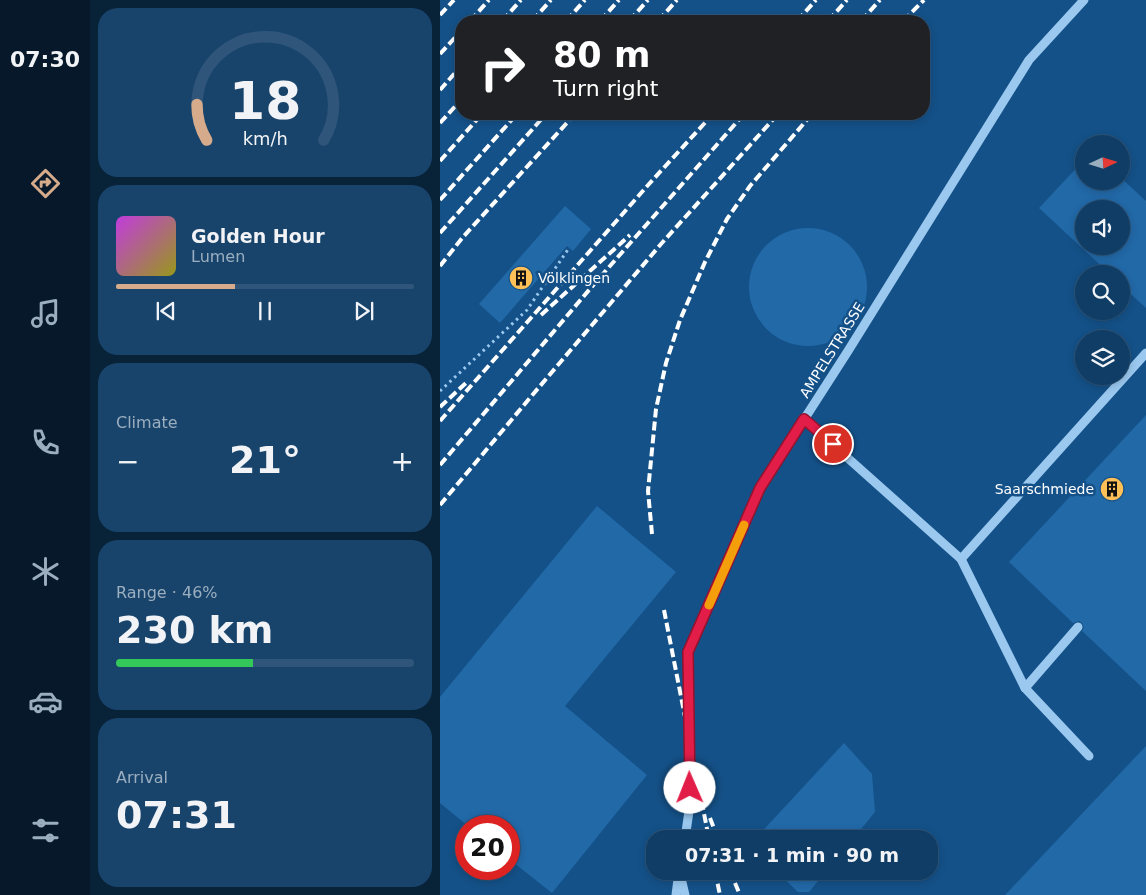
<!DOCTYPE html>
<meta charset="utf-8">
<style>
:root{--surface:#0f3d66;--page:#18446c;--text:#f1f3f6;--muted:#9baebf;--line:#2f567a;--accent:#d6ab8b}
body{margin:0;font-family:"DejaVu Sans",sans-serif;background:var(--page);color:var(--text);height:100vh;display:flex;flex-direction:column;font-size:19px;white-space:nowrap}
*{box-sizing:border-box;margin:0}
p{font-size:16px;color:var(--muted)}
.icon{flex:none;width:28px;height:28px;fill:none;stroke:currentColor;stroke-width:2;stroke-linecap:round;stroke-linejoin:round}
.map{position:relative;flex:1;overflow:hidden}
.sheet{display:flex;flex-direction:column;gap:8px;padding:8px;background:#082238;width:350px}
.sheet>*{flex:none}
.top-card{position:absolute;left:15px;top:15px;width:475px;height:105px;border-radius:20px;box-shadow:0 2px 8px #0003,0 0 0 1px var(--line);background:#202124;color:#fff;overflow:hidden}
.needle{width:32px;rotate:86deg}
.fabs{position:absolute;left:635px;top:135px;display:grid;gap:10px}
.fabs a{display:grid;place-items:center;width:55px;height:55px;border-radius:50%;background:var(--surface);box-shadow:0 2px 8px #0003,0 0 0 1px var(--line);font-size:25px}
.speed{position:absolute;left:15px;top:815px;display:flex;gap:10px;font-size:25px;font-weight:700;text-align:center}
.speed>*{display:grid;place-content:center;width:65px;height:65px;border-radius:50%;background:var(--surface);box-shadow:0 2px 8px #0003,0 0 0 1px var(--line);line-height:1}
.speed .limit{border:8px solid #d22;background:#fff;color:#111}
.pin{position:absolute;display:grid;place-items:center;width:42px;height:42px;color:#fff;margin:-21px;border:2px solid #fff;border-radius:50%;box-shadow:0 1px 5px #0007}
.me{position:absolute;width:55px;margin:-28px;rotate:359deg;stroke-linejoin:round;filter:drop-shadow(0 0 4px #0008)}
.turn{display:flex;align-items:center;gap:18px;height:105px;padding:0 15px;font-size:22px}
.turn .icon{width:65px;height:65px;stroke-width:2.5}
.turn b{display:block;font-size:35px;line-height:42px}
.big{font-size:38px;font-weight:600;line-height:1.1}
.sheet .widget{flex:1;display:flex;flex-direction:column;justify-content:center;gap:8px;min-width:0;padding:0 18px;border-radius:20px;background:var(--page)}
.sheet .dial{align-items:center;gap:0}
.dial svg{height:130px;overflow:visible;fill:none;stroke:var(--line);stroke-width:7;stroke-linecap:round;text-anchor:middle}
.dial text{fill:var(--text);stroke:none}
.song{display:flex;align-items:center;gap:15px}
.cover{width:60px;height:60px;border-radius:8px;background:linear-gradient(135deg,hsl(290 70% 55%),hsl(60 70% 35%))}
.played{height:5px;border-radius:2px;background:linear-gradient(90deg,var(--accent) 40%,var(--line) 40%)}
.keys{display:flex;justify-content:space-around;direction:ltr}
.heat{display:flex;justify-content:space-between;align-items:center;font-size:28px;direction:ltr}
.charge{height:8px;border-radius:4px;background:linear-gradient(90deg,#34c759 46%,var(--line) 0)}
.trip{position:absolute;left:206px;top:830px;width:292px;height:50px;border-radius:20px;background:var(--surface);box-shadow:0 2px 8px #0003,0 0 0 1px var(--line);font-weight:600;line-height:50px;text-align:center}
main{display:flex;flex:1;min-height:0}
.tabs{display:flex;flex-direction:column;width:90px;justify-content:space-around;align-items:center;background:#061829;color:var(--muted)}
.tabs .icon{width:35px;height:35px}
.tabs .current{color:var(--accent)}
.tabs b{font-size:22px;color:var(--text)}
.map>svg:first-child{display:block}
.building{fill:#2269a8;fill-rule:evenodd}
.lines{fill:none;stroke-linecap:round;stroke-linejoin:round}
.path{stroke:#9ac8ef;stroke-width:3;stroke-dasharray:2.5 4;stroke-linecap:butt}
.minor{stroke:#9ac8ef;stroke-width:9}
.rail{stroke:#fff;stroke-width:4;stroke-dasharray:9 4;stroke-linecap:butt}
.route-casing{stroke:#92132f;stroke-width:12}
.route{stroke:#e11d48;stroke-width:9}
.slow{stroke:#f59e0b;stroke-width:9}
.labels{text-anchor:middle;stroke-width:5;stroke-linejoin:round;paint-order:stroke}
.poi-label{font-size:14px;fill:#fff;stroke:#145188;text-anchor:start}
.street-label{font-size:14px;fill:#fff;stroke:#145188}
</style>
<main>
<nav class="tabs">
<b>07:30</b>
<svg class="icon current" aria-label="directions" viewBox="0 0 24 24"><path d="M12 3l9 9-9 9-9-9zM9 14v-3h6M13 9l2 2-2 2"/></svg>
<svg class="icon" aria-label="music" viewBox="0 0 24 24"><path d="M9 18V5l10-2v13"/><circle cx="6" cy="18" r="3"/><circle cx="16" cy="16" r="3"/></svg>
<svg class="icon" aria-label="phone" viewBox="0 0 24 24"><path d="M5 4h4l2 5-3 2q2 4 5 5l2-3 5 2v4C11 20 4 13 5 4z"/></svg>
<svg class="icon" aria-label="climate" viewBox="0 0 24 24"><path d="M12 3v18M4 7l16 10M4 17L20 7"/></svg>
<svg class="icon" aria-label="car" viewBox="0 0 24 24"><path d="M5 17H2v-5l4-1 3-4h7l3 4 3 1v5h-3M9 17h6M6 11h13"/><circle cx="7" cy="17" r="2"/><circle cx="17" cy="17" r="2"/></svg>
<svg class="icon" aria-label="filters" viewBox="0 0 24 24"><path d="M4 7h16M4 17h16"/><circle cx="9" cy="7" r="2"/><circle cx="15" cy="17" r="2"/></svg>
</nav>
<section class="sheet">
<div class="widget dial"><svg viewBox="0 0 100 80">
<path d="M14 69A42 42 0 1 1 86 69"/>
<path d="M14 69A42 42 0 0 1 8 47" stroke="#d6ab8b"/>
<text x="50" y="56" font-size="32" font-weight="700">18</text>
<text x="50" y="72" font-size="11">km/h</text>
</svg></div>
<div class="widget">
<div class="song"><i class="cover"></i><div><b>Golden Hour</b><p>Lumen</p></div></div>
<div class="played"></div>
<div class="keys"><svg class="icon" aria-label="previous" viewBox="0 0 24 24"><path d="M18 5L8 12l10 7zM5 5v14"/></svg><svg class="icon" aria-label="pause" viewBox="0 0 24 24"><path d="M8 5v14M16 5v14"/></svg><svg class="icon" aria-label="next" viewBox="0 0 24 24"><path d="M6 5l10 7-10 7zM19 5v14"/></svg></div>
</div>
<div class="widget"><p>Climate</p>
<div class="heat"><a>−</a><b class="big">21°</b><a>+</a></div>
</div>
<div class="widget"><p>Range · 46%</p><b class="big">230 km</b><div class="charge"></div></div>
<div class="widget"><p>Arrival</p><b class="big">07:31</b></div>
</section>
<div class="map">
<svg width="706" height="895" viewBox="0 0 706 895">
<rect width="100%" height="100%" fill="#145188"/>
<g class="building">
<path d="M644,160V181H681V178L706,201V308L681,285V274H670L599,208ZM644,209H681V246H644Z"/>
<polygon points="125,206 151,229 133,251 127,246 60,323 39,304"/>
<circle cx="368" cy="287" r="59"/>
<polygon points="706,415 706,691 642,631 644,628 642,623 639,621 633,623 569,562"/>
<polygon points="157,506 236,572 125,706 207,775 112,893 69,859 69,826 28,826 0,803 0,697"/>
<polygon points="404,743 432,774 435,812 413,839 315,839"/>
<polygon points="706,746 706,895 565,895"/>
<polygon points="336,871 386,871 369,892 358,892"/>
</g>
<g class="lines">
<polyline class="path" points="0,391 87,310 129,248"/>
<g class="minor">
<polyline points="364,419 521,559 706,353"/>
<polyline points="521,559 585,688 649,756"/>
<polyline points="585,688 638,627"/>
<polyline points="245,839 250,804 248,653 320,488 408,351 589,60 644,0"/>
<polyline points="241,878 245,895"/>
<polyline points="236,895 239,871"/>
</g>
<g class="rail">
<polyline points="0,15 14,0"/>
<polyline points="30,21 49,0"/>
<polyline points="62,21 81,0"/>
<polyline points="92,21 111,0"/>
<polyline points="126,21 145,0"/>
<polyline points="160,21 179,0"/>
<polyline points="189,21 208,0"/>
<polyline points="218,21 237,0"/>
<polyline points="357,21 376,0"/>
<polyline points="388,21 407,0"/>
<polyline points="421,21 440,0"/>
<polyline points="463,21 484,0"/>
<polyline points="0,54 21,31"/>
<polyline points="0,90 21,66"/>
<polyline points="0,123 21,100"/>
<polyline points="0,161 42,114"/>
<polyline points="0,200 77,114"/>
<polyline points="0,233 106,114"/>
<polyline points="0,266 23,237 135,114"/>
<polyline points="101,315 190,235"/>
<polyline points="0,407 27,382"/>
<polyline points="0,421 209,184 273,114"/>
<polyline points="0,465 155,283 304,114"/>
<polyline points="0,505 89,399 221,244 338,114"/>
<polyline points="212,534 208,491 216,409 226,363 240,320 265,262 287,219 310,186 372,114"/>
<polyline points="224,610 269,839"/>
<polyline points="270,818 278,839"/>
<polyline points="275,871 280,895"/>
<polyline points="290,871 300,895"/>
</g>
</g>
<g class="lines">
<g class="route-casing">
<polyline id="route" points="250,788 248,652 320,488 364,419 393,444"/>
</g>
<use href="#route" class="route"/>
<polyline class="slow" points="269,605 304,525"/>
</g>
<defs>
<g id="building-disc" transform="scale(1.25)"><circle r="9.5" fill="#ffc058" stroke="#145188"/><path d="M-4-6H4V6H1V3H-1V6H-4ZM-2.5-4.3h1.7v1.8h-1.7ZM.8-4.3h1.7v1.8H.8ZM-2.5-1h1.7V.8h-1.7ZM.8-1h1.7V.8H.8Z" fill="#111"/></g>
</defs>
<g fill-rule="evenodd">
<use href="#building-disc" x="81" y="278"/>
<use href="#building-disc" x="672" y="489"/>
</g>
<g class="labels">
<g class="poi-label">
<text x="98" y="283">Völklingen</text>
<text x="654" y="494" text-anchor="end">Saarschmiede</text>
</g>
<g class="street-label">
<text transform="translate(392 350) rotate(-58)" y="5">AMPELSTRASSE</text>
</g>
</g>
</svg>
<div class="fabs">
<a><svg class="needle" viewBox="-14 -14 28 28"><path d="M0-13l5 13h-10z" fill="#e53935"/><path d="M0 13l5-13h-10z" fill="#9baebf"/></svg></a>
<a><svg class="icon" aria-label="sound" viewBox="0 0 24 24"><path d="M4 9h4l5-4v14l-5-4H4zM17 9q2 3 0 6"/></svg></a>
<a><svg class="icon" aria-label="search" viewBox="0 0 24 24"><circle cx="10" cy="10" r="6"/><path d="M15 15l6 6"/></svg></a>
<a><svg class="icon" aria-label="layers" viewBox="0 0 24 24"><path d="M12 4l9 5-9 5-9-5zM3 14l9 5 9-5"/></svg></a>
</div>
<div class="speed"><div class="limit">20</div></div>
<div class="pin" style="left:393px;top:444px;background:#d93025"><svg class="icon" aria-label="arrive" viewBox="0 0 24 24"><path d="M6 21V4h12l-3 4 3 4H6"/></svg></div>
<svg class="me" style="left:250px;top:788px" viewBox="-20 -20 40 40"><circle r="19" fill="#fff"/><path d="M0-13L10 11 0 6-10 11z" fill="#e11d48"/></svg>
<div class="trip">07:31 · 1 min · 90 m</div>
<div class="top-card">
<div class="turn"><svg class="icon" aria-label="right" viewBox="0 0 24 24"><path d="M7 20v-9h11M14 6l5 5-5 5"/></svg><div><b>80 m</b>Turn right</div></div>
</div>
</div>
</main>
